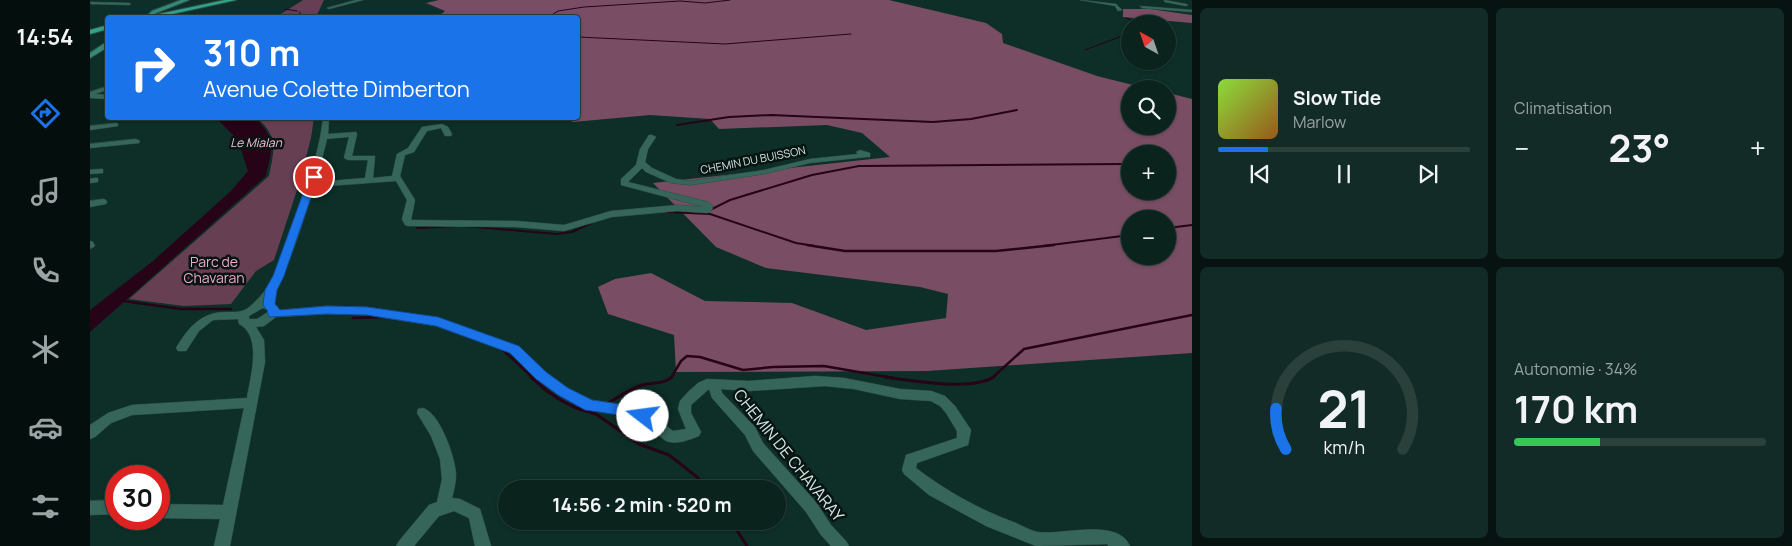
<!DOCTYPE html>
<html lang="fr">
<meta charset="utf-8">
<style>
:root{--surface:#0a231d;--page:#132b26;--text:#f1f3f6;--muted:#99a4a4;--line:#2a403b;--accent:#1a73e8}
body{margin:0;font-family:Manrope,sans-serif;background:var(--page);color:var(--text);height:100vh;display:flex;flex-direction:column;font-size:19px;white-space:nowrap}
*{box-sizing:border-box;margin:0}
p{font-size:16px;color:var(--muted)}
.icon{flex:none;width:28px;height:28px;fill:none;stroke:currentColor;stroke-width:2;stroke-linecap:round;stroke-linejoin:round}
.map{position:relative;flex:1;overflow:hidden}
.drawer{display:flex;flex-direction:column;gap:8px;padding:8px;background:#061310;width:600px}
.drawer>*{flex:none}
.top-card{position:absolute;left:15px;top:15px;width:475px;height:105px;border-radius:5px;box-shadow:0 1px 4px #0004,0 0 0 1px var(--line);background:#1a73e8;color:#fff;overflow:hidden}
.needle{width:32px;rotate:320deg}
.buttons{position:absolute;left:1031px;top:15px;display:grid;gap:10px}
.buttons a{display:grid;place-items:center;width:55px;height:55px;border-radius:50%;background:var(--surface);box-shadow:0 1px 4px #0004,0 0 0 1px var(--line);font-size:25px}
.speed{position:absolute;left:15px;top:465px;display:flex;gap:10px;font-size:25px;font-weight:700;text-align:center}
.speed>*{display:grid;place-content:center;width:65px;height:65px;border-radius:50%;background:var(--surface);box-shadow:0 1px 4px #0004,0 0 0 1px var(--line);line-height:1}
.speed .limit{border:8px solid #d22;background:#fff;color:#111}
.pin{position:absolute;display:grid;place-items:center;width:42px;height:42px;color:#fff;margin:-21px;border:2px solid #fff;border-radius:50%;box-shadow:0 1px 5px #0007}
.me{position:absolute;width:55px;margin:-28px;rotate:285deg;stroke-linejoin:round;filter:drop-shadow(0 0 4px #0008)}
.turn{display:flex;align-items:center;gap:18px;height:105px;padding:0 15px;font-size:22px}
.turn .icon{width:65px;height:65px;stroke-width:2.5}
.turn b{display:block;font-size:35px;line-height:42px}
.big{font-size:38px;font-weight:700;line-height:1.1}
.drawer .tile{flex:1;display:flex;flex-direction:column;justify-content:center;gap:8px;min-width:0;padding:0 18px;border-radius:8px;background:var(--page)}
.drawer .dial{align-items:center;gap:0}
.dial svg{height:130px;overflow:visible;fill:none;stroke:var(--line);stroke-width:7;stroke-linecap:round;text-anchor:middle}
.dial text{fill:var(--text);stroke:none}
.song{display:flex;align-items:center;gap:15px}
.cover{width:60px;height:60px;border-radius:8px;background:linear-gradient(135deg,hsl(90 70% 55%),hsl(30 70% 35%))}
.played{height:5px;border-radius:2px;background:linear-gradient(90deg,var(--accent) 20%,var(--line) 20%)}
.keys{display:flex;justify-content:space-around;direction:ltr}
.heat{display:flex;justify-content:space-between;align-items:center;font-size:28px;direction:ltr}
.charge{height:8px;border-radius:4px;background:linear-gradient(90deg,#34c759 34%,var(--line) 0)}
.drawer .tiles{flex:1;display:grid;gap:8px;grid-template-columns:repeat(2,1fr)}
.trip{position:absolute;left:408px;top:480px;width:288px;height:50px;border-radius:25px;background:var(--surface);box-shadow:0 1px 4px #0004,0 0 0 1px var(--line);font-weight:700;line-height:50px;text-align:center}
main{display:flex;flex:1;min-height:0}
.menu{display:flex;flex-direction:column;width:90px;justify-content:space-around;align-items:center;background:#040e0c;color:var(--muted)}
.menu .icon{width:35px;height:35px}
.menu .selected{color:var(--accent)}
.menu b{font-size:22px;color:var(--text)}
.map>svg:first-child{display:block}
.green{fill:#663f53}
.forest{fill:#794e64;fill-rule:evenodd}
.water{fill:#260317}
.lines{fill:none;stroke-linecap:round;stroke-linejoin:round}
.stream-far3{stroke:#260317;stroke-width:1}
.stream-far2{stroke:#260317;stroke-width:2}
.stream-far1{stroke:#260317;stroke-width:2.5}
.stream{stroke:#260317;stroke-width:3}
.street-casing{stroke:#2d4d45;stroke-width:1}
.secondary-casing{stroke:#2d4d45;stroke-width:2}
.primary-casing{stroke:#2d4d45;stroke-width:2}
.street{fill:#36665a;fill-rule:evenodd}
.secondary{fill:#358976;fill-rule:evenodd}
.primary{fill:#30a38b;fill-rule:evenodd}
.route{fill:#1a73e8;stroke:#114b97}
.labels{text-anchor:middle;stroke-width:5;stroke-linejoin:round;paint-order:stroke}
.far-street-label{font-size:11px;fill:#d5e8e2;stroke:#071411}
.far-water-label{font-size:12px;font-style:italic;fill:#fabfdc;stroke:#071411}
.park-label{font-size:14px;fill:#eea6ca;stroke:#071411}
.near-street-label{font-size:16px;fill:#d5e8e2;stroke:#071411}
</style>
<main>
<nav class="menu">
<b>14:54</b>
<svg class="icon selected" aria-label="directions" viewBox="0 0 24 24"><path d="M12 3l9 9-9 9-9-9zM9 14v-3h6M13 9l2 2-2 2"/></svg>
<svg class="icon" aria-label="music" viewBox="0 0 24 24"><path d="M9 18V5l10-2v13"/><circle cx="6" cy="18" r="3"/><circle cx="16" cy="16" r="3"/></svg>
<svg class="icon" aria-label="phone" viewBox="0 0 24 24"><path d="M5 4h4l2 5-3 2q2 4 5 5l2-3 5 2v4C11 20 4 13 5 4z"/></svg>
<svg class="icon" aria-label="climate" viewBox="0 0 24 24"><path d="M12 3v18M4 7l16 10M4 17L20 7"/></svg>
<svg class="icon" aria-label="car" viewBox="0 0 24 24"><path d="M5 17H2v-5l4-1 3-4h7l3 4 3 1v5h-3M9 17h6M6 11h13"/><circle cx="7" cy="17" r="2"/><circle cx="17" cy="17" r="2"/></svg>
<svg class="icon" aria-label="filters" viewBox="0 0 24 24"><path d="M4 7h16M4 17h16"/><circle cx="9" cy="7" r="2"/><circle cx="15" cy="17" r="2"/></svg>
</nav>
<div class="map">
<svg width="1102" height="546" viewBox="0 0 1102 546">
<rect width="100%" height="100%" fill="#0d2f27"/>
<g class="green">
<polygon points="213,0 234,0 226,17 186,17"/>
<path d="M167,118H224L221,138L209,184L184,260L166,271L141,304L94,306L39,299L179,176C184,150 189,137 167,118Z"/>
</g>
<g class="forest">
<path d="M349,0H799L896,23L912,34L913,43L1007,76L1059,89H1040V126H1078V93L1102,99V353L837,371L586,372L584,335L518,314L508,287L525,279L561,273L615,301L702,303L776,330L856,318L858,294L830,287L676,268L626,247L563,183L800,157L772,133L737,125L629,129L620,119L560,115L483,122L474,118H488V18L348,17L355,11L336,3ZM1040,154H1078V191H1040ZM1040,219H1078V256H1040Z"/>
<polygon points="1033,9 1060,9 1102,15 1102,23 1033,17"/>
</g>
<path class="water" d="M128,118H165C187,139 182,148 176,176L0,332V310L63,261L141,191L158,171L148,140L128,120Z"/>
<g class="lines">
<g class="stream-far3">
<polyline points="195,9 207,11"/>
<polyline points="209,18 210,12"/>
<polyline points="457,18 468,11 494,7 590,1 615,3 640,0"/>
<polyline points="1036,18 1041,20 1042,24"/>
<polyline points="488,37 635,44 761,34"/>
<polyline points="995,50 1032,36 1040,25"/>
</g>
<g class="stream-far2">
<polyline points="587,125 639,117 681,115 843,122 881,119 927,110"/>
<polyline points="620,210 640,200 722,175 769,166 1035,164"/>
<polyline points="577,212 620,214 706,243 725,246"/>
<polyline points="374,226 466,234 482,232 503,222"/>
<polyline points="327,228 366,226"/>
<polyline points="1078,228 1102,225"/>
<polyline points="953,246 1040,235"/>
</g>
<g class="stream-far1">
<polyline points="717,245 755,251 906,251 964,245"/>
<polyline points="33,301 91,309 141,309"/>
<polyline points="263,318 292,317"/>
<polyline points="412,349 443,378"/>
<polyline points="581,378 591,361 597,356 610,357 653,370 683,367 734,366 803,378"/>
<polyline points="902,378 934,349 1102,315"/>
</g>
<g class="stream">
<polyline points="441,377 457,391 472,401 486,408 506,414 549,444 579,455 607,477 618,489"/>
<path d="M795,377C823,381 881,391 904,377"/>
<path d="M520,402C530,396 540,389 552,385C563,382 573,385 582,377"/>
<polyline points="641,521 657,546"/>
</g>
<g class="street-casing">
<g id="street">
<polygon points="266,0 273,0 239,9 237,8"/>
<polygon points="990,0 1026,4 1032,10 1028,11 1025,6"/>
<polygon points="1074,0 1096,4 1098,5 1096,6 1075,2"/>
<polygon points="0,2 39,3 41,4 39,5 1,4"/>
<polygon points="1050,6 1102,10 1102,12 1052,8"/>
<polygon points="18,86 18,90 5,94 18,95 18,99 0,98 0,92"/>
<path d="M233,118H239L238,134L266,132L267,134L262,156H285L283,178L302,176L307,154L318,148L332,127L352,124L358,127L362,134L361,136H355L351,128L337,131L324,152L315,155L310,176L325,200L321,220L426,221L474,225L521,211L587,205L614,207L531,185V179L546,165L550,149L559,135H562L566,137L558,149L555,162L562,168L586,179L600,181L674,170L720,159L768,154L766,152L770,150L780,153V157H777L720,163L674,174L600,185L581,183L556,172L552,168L538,182L618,202L623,206L622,210L618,213L587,211L522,217L474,231L426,227L318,226L315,225L312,219L317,200L306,181L224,187C213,219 198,278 176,301C182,303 188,304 189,310L237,306L277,307L352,319L429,347L455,372L477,388L502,400L529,404L558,412L583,431L596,429L588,409L590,401L597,393L608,383L617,379L659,381L725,376L754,378L810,389L841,391L855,396L865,406L881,430L878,445L827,463L826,468C856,491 890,510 926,523C932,526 940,530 947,532C972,536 1027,517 1040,546H1019L1017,544L946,546L896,526L839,495L814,474L812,470L816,455L867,438V431L856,413L850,406L841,401L810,399L764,389L735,386L659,391L631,389L632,393L665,427L673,443L726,502L741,525L756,541L759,546H741L731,535L716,512L663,451L655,435L622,398L619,389L601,405V413L611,432L609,436C598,440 588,445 576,441L549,420L529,414L500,410L469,394L447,378L421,353L346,326L277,315L237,314L186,317L174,326L166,327L174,340L175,362L140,546H124L130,519L69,518V504L133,505L154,408L42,415L21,423L5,437L0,439V425L18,413L42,405L157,398C160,378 173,336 149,324L148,319L123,320L109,331L96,351H88L86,348C98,328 111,312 136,312C143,312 151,313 158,308C164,303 172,295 176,289C186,275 191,255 197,239C211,200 229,159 233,118ZM259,137L254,158L258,160H278L275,178L226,182L237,139ZM173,308L178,310V312L167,319H159V316Z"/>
<polygon points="26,123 28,124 28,126 0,130 0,126"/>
<polygon points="46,139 50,141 49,143 0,148 0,144"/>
<polygon points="10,169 13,169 13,173 0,174 0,170"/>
<polygon points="5,178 8,178 8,182 0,183 0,179"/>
<polygon points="13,199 16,200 17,202 16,204 0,207 0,201"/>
<polygon points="0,241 3,242 5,246 0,249"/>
<path d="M333,408C350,413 365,457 366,474C366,482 364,490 362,498L370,499L390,509L401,546H385L379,518L364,511L349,516L324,546H306L309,541L339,505L347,502L352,479L350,459L341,436L327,413L328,409Z"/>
<polygon points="26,500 26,514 0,515 0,501"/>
</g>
</g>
<g class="secondary-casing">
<g id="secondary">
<polygon points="91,0 99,0 66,13 62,18 55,18 62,11"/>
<polygon points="18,41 18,47 0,58 0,53"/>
</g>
</g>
<g class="primary-casing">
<g id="primary">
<polygon points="135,0 146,0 64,18 50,18"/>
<polygon points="18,25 18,29 0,34 0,30"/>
</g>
</g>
<use href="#street" class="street"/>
<use href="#secondary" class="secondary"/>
<use href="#primary" class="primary"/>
</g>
<polygon class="route" points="224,174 228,177 194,276 187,290 185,304 190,310 237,306 277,307 348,317 429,346 456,372 478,388 502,400 529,404 558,412 560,416 558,420 553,422 529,415 495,410 468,395 446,379 420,353 346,326 277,315 237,314 179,317 177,310 173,305 175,290 183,276 219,177"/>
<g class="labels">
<g class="far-street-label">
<text transform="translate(663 160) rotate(-11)" y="4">CHEMIN DU BUISSON</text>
</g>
<g class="far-water-label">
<text x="166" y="147">Le Mialan</text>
</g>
<g class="park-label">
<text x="124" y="267">Parc de<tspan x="124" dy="16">Chavaran</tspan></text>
</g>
<g class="near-street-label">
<text transform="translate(699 455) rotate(51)" y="6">CHEMIN DE CHAVARAY</text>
</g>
</g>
</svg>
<div class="buttons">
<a><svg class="needle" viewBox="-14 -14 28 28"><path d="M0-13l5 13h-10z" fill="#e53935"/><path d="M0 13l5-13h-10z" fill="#99a4a4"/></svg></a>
<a><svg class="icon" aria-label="search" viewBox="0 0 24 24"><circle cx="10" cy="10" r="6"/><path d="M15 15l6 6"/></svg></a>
<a>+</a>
<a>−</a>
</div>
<div class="speed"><div class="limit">30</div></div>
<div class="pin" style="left:224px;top:177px;background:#d93025"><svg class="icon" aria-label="arrive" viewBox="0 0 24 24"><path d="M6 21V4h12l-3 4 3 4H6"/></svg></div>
<svg class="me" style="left:553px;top:416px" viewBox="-20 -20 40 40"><circle r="19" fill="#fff"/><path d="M0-13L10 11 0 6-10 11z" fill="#1a73e8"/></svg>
<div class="trip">14:56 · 2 min · 520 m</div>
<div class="top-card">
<div class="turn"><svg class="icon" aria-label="right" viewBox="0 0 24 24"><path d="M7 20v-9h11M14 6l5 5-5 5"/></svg><div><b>310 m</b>Avenue Colette Dimberton</div></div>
</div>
</div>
<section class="drawer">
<div class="tiles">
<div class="tile">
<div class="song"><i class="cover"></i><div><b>Slow Tide</b><p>Marlow</p></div></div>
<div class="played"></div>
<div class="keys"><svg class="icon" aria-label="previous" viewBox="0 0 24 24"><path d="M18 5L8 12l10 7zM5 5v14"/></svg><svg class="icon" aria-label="pause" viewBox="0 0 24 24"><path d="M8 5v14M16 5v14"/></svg><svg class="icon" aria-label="next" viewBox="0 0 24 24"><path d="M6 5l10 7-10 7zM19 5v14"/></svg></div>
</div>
<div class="tile"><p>Climatisation</p>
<div class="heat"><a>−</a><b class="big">23°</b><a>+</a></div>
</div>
<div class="tile dial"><svg viewBox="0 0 100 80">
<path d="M14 69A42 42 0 1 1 86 69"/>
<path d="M14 69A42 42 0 0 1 8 44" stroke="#1a73e8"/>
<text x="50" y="56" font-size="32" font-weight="700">21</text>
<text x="50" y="72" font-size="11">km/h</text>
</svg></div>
<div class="tile"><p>Autonomie · 34%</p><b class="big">170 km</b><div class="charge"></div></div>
</div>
</section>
</main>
